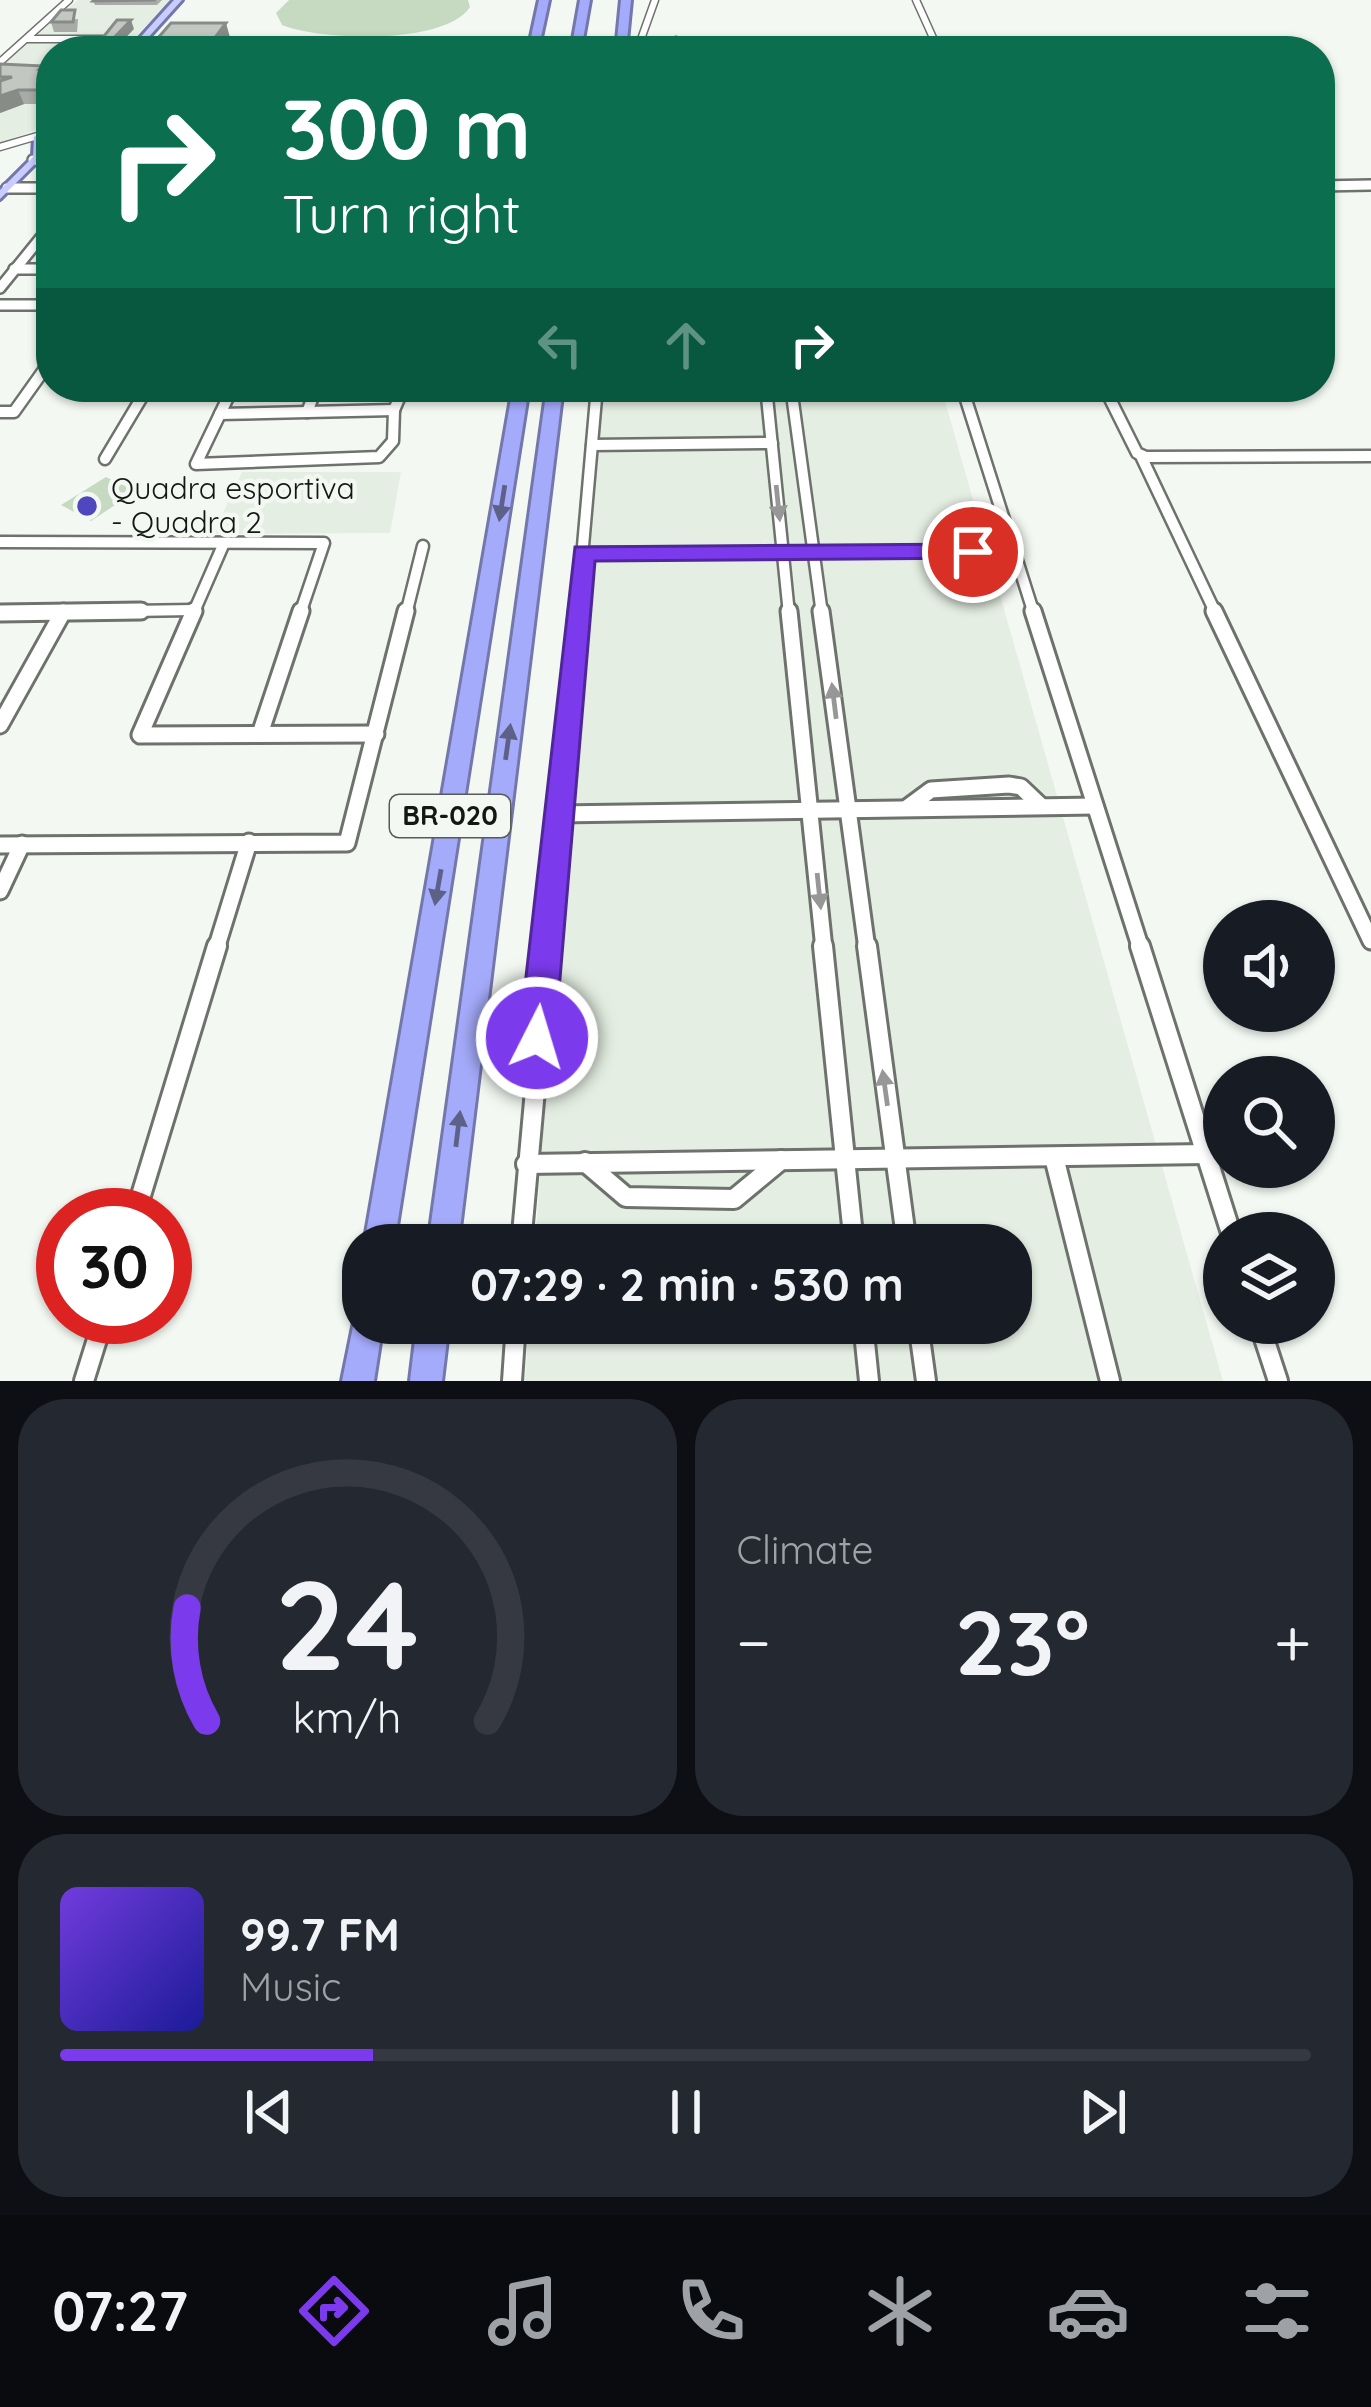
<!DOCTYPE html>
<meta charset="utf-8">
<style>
:root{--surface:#171b24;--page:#242831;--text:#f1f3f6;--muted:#9ea1a6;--line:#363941;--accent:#7c3aed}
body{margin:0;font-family:Quicksand,sans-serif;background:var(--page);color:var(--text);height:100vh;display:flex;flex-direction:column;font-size:45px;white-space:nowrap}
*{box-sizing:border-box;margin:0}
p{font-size:39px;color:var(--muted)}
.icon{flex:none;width:66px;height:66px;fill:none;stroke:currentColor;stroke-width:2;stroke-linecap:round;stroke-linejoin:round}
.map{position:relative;height:1381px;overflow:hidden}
.drawer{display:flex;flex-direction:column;gap:18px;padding:18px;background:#0d0f14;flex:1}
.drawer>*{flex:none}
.banner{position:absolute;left:36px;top:36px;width:1299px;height:366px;border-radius:48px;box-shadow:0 3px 9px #0004;background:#0b6e4f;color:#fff;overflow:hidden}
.tools{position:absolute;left:1203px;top:900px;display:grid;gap:24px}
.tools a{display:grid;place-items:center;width:132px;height:132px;border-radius:50%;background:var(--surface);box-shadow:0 3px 9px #0004;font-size:60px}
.speed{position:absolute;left:36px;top:1188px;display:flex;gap:24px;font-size:60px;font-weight:700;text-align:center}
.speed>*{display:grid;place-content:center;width:156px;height:156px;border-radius:50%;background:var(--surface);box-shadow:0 3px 9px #0004;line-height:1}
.speed .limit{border:18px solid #d22;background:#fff;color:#111}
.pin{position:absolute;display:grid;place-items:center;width:102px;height:102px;color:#fff;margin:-51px;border:6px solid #fff;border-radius:50%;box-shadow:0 3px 12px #0007}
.me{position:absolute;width:132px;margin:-66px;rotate:5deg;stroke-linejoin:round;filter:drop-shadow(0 0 9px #0008)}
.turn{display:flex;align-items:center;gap:42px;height:252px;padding:0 48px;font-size:54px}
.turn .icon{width:156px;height:156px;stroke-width:2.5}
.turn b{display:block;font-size:84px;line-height:102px}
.lanes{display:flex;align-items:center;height:114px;padding:0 48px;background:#0003;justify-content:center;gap:60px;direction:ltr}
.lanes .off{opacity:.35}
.big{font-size:90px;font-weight:700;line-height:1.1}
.drawer .tile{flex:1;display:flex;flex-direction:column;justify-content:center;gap:18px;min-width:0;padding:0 42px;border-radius:48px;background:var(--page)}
.drawer .dial{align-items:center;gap:0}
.dial svg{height:312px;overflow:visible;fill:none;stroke:var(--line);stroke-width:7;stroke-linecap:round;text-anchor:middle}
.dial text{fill:var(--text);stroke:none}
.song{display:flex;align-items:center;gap:36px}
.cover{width:144px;height:144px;border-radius:18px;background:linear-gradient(135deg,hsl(260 70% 55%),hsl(240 70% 35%))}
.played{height:12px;border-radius:6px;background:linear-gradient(90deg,var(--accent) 25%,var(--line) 25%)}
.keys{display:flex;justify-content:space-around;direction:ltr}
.heat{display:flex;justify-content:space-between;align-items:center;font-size:66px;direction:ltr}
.drawer .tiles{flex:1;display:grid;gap:18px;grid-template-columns:1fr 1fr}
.tile:last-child{grid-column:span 2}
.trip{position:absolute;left:342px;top:1224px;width:690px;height:120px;border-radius:48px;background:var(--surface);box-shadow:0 3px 9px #0004;font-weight:700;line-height:120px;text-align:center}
.tab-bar{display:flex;height:192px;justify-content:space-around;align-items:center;background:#090b0e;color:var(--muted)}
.tab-bar .icon{width:84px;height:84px}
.tab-bar .active{color:var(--accent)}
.tab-bar b{font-size:54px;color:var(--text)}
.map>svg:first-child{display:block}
.built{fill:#e4eee2}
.green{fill:#c5dac1}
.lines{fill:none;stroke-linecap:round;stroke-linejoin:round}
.minor-far4-casing{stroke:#6e726d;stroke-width:9}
.minor-far3-casing{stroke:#6e726d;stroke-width:14}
.minor-far2-casing{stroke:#6e726d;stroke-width:15}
.minor-far1-casing{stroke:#6e726d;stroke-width:21}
.minor-casing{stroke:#6e726d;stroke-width:24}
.major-casing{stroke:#7377aa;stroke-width:6}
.highway-casing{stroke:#7377aa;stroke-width:6}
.minor-far4{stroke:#fff;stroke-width:6}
.minor-far3{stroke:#fff;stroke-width:9}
.minor-far2{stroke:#fff;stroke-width:10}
.minor-far1{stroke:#fff;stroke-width:15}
.minor{stroke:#fff;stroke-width:18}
.major{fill:#c9cdfd;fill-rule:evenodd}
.highway{fill:#a5abfb;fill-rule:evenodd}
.wall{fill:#a8aba7}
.shaded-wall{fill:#888b88}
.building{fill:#c3c7c2;stroke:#888b88;stroke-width:3}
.oneway{fill:#5d6188}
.oneway2{fill:#969796}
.route{fill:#7c3aed;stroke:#51269a;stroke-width:3}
.poi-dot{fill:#4f47be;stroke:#f3f8f2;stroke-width:4.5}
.labels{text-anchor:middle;stroke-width:9;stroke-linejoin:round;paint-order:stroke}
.shield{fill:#f3f8f2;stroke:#585a57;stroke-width:3}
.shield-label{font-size:27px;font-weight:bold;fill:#151715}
.poi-label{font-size:30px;fill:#151715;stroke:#f3f8f2;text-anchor:start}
</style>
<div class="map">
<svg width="1371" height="1381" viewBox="0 0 1371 1381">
<rect width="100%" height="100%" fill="#f3f8f2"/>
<g class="built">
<polygon points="78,0 170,0 122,51 51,51 51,124 0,143 0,67"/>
<polygon points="597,387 941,387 1223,1381 525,1381 529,1323 1011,1323 1011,1245 535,1245"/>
<polygon points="242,472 401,472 390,533 213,534"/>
</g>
<g class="green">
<path d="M289,0H468L470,7C445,45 322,41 282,25L276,13Z"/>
<polygon points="106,477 136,491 91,521 61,505"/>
</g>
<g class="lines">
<g class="minor-far4-casing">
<g id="minor-far4">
<polyline points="916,0 939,51"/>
<polyline points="27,39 105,39 93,51"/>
<polyline points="642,51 640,42 655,0"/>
<polyline points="675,51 676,40"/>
<polyline points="756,51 775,46 788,51"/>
<polyline points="0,62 69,0"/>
<polyline points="0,147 51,132"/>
</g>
</g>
<g class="minor-far3-casing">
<g id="minor-far3">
<polyline points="33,160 51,160"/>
<polyline points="1320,186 1371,185"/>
<polyline points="7,188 51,188"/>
<polyline points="14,269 51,269"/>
<polyline points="0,288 51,225"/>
<polyline points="0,305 51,305"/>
</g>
</g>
<g class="minor-far2-casing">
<g id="minor-far2">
<polyline points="233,387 196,464 379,457 393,441 394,410"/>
<polyline points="766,387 789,614"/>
<polyline points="791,387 822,614"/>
<polyline points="962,387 1034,614"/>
<polyline points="1104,387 1137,453 1146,457 1371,456"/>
<polyline points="394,410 404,387"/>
<polyline points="0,412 14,412 51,360"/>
<polyline points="307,412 317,387"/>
<polyline points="220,414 394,410"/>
<polyline points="592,445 772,443"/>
<polyline points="1141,456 1216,614"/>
<polyline points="105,459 148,387"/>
<polyline points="0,542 324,543 300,614"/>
<polyline points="583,553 1014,552"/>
<polyline points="0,613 194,610"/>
<polyline points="193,614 224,543"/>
<polyline points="406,614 423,546"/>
<polyline points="577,614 597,387"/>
</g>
</g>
<g class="minor-far1-casing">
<g id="minor-far1">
<polyline points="194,611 140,735 376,734"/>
<polyline points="789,611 824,949"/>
<polyline points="821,611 867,949"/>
<polyline points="1033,611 1141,949"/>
<polyline points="1214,611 1371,941"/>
<polyline points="0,613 141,611"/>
<polyline points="0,725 63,612"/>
<polyline points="260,734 301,611"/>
<polyline points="908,807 931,790 1009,785 1021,787 1041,806"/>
<polyline points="557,814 1095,806"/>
<polyline points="0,845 347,843 406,611"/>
<polyline points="0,891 22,844"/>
<polyline points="216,949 249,842"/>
<polyline points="547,949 577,611"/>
</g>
</g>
<g class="minor-casing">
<g id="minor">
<polyline points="823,946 854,1245"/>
<polyline points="867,946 907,1245"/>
<polyline points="1140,946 1231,1233"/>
<polyline points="1054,1157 1110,1381"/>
<polyline points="585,1162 626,1197 734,1199 781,1160"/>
<polyline points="526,1164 1206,1154"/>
<polyline points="135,1215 217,946"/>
<polyline points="521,1245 548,946"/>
<polyline points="863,1323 869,1381"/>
<polyline points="918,1323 926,1381"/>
<polyline points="1259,1323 1278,1381"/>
<polyline points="84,1381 104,1317"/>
<polyline points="512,1381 516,1323"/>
</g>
</g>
<g class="major-casing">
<g id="major">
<polygon points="174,0 182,0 136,51 128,51"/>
<polygon points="51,125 51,132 42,140 42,148 51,140 51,148 0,199 0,190 33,157 34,137"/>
</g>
</g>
<g class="highway-casing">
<g id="highway">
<polygon points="539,0 549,0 538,51 528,51"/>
<polygon points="580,0 590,0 581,51 571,51"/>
<polygon points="621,0 631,0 626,51 616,51"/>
<polygon points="513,387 529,387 394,1245 364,1245"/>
<polygon points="547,387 563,387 458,1245 428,1245"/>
<polygon points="363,1309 363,1323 383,1323 374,1381 342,1381 356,1312"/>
<polygon points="417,1323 449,1323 442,1381 410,1381"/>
</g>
</g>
<use href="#minor-far4" class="minor-far4"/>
<use href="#minor-far3" class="minor-far3"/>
<use href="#minor-far2" class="minor-far2"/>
<use href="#minor-far1" class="minor-far1"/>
<use href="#minor" class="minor"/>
<use href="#major" class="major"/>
<use href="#highway" class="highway"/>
</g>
<g class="wall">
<polygon points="162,0 157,5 95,5 93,1"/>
<polygon points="78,19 77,32 54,32 51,22"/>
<polygon points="171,23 231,41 224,51 161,51 157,39"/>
<polygon points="0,64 44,66 45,69 51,69 51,104 24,104 0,113"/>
</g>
<g class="shaded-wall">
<polygon points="131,20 134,29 113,51 108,51 106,46"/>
<polygon points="226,23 231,41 224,51 217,51 214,39"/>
<polygon points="51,86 51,104 45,90"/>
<polygon points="18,90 24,104 0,113 0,96"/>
</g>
<g class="building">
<polygon points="94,0 156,0 93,1"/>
<polygon points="61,10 75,10 73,22 51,22"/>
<polygon points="117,20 131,20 106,46 96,46"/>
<polygon points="171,23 226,23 214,39 157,39"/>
<polygon points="0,64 44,66 40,69 51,69 51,86 45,90 18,90 0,96 0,81 12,77 0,77"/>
</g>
<defs><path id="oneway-solid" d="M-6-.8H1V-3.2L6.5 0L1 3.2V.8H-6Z" transform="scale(3)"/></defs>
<g class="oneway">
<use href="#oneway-solid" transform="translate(502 503) rotate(99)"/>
<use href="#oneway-solid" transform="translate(508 742) rotate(-82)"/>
<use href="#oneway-solid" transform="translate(438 887) rotate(100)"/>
<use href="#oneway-solid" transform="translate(458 1129) rotate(-83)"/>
</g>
<g class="oneway2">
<use href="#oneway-solid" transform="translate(778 503) rotate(84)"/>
<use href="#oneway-solid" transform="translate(834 701) rotate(-97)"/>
<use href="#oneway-solid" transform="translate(819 891) rotate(84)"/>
<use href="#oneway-solid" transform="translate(885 1088) rotate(-98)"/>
</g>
<polygon class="route" points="973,544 985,552 982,558 595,561 555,1038 549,1050 537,1054 525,1050 519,1038 575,547"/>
<circle class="poi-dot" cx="87" cy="506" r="12"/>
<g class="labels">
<rect class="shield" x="390" y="795" width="120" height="42" rx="9"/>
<g class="shield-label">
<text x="450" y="825">BR-020</text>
</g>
<g class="poi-label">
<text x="111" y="499">Quadra esportiva<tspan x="111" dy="34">- Quadra 2</tspan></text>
</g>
</g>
</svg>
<div class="tools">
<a><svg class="icon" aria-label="sound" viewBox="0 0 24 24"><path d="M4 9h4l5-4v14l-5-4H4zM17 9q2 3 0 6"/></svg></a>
<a><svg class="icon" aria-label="search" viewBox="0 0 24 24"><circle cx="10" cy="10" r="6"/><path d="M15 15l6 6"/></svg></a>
<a><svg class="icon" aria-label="layers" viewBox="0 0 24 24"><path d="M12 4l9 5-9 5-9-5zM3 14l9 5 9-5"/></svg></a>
</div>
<div class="speed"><div class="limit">30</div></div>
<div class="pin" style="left:973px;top:552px;background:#d93025"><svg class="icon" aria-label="arrive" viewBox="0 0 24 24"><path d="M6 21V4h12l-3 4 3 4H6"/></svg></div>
<svg class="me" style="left:537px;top:1038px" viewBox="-20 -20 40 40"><circle r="17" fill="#7c3aed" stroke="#fff" stroke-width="3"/><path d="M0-11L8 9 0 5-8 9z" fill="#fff"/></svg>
<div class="trip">07:29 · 2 min · 530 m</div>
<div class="banner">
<div class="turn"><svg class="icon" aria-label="right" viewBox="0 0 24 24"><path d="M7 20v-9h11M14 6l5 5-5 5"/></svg><div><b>300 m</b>Turn right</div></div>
<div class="lanes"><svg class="icon off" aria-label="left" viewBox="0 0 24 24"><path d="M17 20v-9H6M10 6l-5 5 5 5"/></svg><svg class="icon off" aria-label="ahead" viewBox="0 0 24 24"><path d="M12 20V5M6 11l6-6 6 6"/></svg><svg class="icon" aria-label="right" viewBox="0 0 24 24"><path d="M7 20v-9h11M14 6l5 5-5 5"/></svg></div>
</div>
</div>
<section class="drawer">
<div class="tiles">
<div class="tile dial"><svg viewBox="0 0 100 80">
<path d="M14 69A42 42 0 1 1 86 69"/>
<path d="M14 69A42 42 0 0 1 9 40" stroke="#7c3aed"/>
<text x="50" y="56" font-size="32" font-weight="700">24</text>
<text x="50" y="72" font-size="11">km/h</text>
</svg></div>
<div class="tile"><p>Climate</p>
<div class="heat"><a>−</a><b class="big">23°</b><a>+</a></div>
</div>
<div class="tile">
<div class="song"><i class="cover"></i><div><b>99.7 FM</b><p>Music</p></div></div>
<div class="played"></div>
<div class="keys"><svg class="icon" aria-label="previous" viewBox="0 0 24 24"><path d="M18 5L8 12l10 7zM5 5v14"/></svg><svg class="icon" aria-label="pause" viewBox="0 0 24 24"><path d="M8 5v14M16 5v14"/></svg><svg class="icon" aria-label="next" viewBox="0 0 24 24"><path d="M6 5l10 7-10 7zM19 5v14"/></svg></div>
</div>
</div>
</section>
<nav class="tab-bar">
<b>07:27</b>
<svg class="icon active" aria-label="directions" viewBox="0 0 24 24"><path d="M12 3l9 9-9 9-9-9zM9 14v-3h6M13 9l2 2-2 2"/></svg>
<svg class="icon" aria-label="music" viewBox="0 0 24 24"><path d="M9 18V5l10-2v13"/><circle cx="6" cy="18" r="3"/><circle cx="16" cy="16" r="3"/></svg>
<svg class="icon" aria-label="phone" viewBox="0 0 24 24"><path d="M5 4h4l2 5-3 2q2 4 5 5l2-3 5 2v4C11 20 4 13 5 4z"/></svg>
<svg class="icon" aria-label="climate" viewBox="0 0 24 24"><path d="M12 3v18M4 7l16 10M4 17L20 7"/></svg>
<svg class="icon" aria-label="car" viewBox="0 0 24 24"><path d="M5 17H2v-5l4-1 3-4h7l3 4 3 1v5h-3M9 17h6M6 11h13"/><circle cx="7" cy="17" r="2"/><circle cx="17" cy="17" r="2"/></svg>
<svg class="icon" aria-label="filters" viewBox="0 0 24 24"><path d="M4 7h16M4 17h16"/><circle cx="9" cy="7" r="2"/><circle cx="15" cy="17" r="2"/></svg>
</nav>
